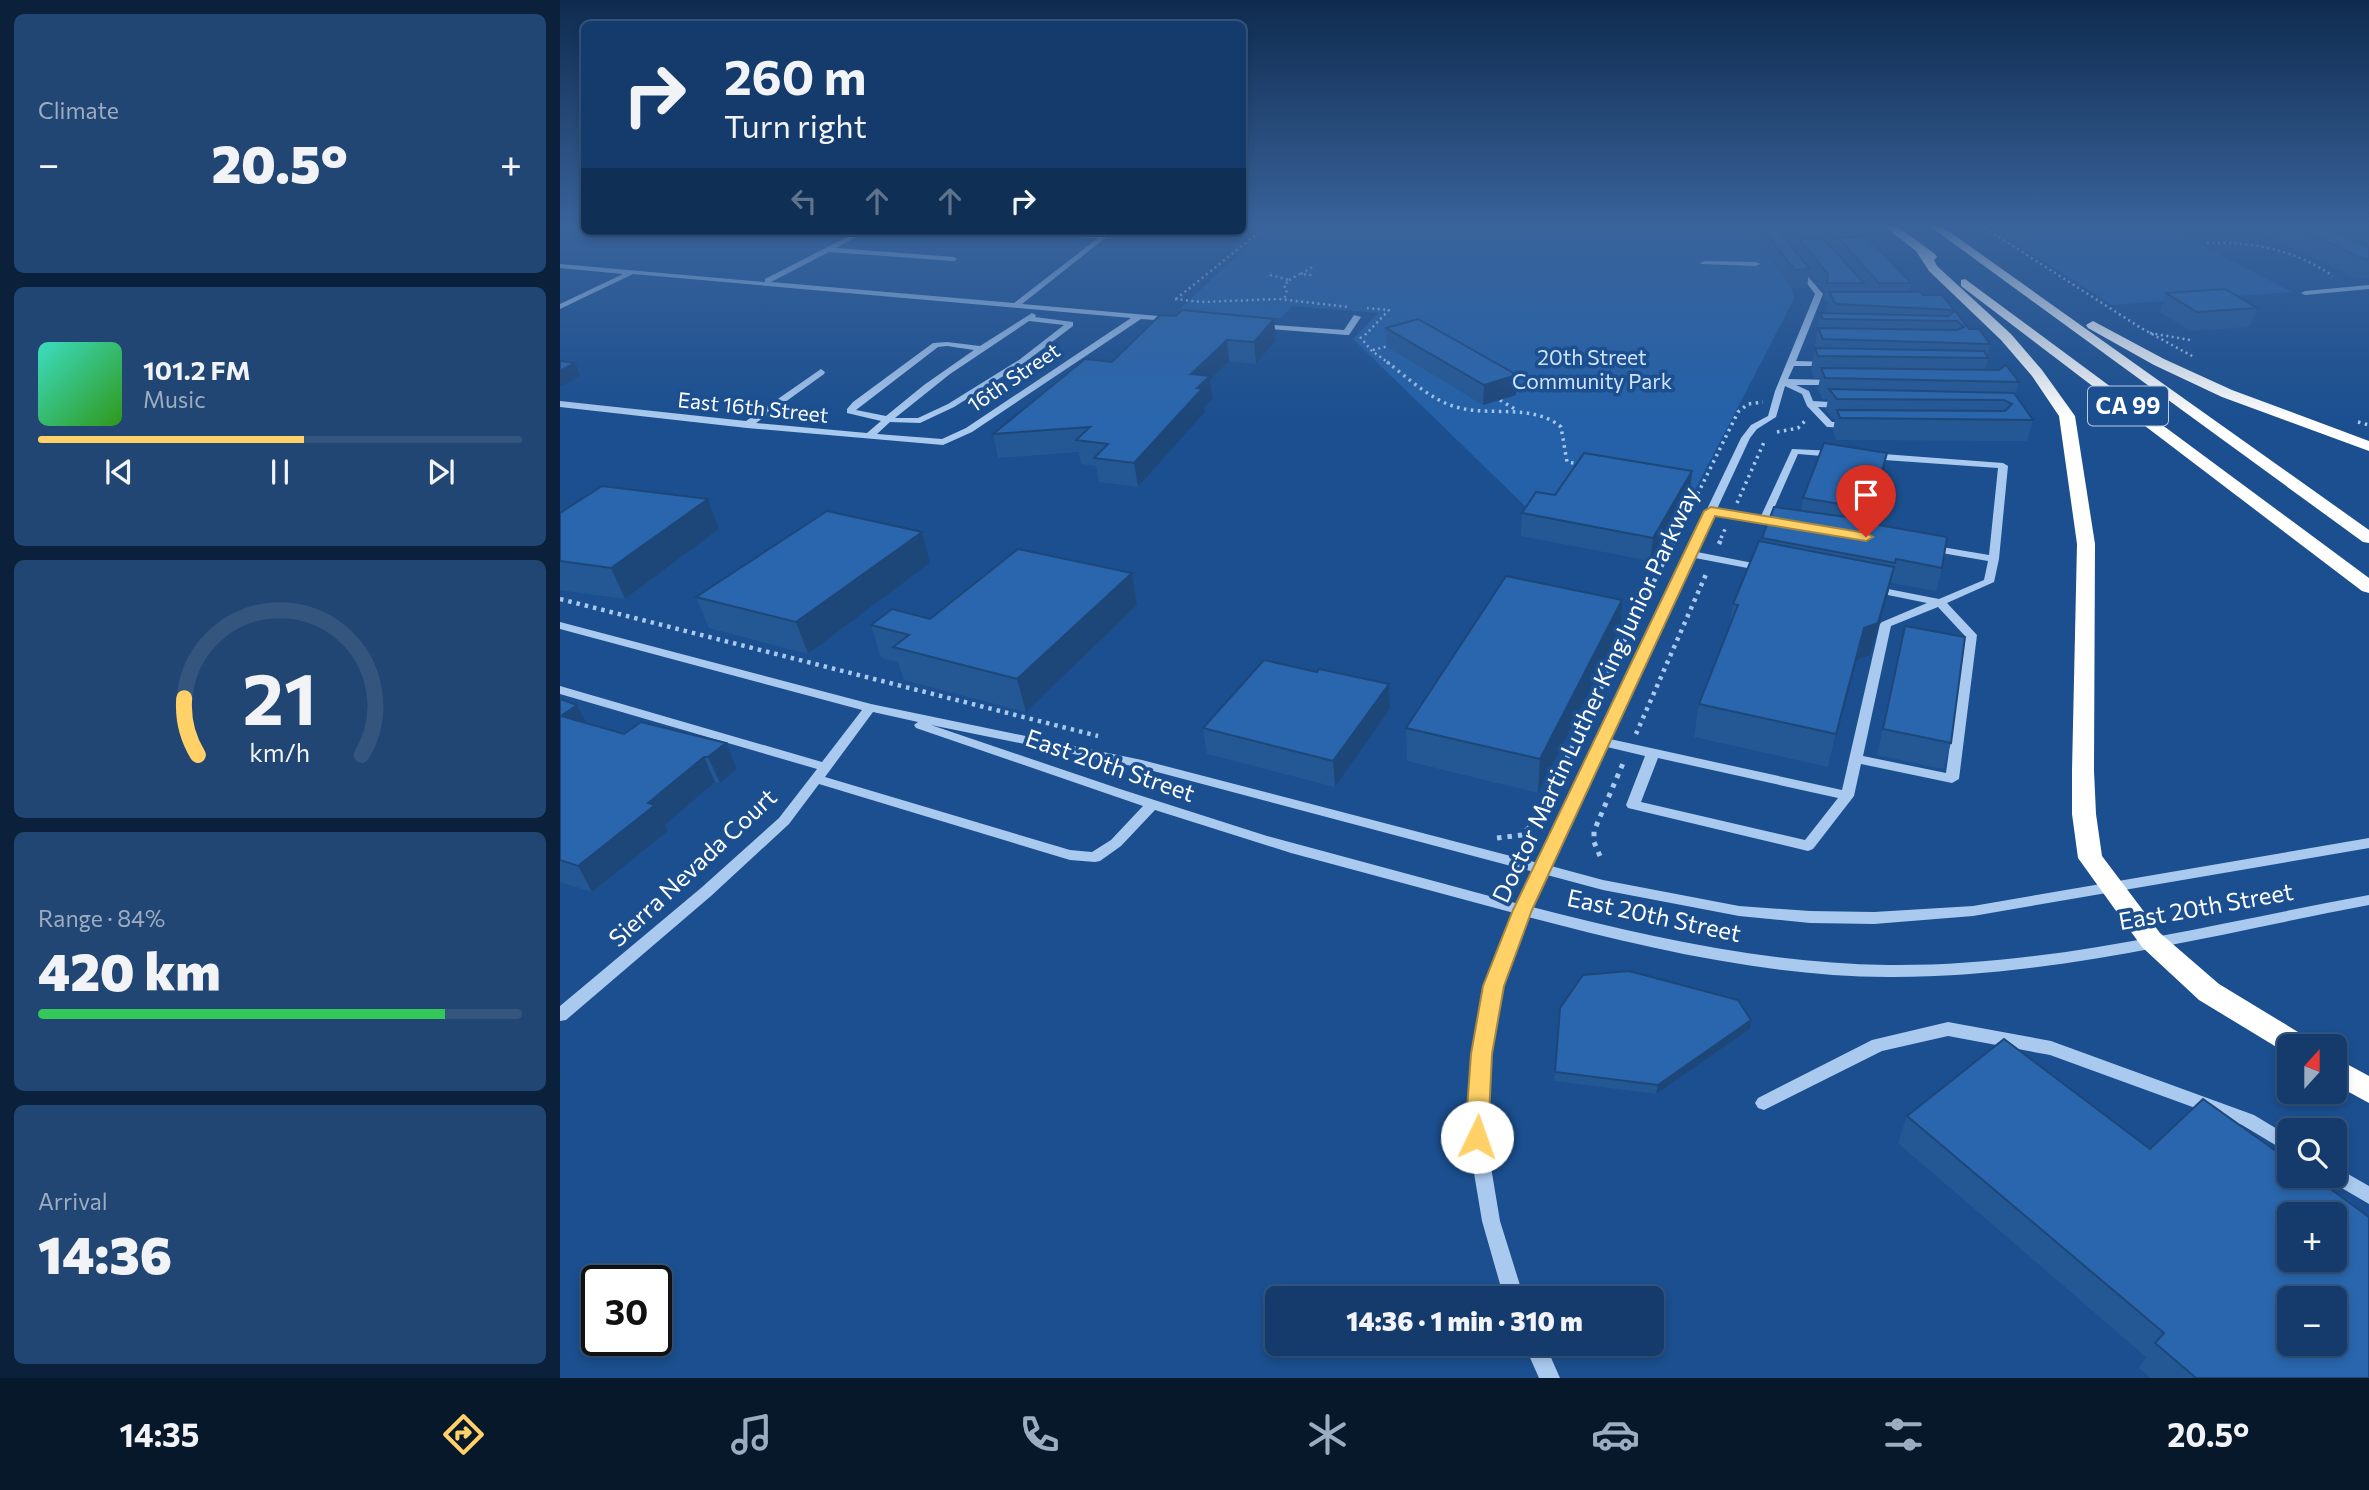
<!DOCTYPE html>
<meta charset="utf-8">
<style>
:root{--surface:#143b6b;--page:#214673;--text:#f1f3f6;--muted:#9dadc1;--line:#33557e;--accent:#ffd166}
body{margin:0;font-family:Commissioner,sans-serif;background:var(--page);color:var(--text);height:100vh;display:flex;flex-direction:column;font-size:26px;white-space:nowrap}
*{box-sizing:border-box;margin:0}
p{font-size:23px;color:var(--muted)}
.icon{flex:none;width:38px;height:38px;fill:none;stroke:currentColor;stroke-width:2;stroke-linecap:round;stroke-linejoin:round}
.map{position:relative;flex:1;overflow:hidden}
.details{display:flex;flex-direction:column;gap:14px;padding:14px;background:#0b203b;width:560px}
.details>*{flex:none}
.guide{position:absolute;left:21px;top:21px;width:665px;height:214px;border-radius:10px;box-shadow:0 4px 10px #0003,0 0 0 2px var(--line);background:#143b6b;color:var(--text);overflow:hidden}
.needle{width:46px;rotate:21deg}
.buttons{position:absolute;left:1717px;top:1034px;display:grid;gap:14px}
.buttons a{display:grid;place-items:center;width:70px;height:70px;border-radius:10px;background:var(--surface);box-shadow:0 4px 10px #0003,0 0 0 2px var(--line);font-size:35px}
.speed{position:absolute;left:21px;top:1265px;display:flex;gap:14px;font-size:35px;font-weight:700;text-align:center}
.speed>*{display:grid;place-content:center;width:91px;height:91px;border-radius:50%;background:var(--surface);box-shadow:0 4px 10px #0003,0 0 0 2px var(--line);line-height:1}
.speed .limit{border:4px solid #111;border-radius:10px;background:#fff;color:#111}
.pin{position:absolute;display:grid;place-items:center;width:60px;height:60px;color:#fff;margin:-72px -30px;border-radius:50% 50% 50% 0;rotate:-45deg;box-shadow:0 0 7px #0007}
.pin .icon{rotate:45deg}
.me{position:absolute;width:77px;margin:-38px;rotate:3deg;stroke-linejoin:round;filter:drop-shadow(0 0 5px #0008)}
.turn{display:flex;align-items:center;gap:24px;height:147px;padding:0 28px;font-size:32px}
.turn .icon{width:91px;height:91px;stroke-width:2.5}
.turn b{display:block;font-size:49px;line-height:60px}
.lanes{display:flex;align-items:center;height:66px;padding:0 28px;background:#0003;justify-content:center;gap:35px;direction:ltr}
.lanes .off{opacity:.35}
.big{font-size:52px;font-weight:800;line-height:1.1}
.details .card{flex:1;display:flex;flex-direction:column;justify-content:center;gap:10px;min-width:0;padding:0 24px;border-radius:10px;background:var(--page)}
.details .dial{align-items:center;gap:0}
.dial svg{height:182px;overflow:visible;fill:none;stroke:var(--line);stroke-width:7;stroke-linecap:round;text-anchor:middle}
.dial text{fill:var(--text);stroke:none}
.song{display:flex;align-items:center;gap:21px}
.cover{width:84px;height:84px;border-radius:10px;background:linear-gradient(135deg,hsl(170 70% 55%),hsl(110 70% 35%))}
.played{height:7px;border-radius:4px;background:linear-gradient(90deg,var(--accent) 55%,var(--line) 55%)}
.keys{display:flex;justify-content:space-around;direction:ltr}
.heat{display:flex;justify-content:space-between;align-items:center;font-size:38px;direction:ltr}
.charge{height:10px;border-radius:5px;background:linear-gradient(90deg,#34c759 84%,var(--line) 0)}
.trip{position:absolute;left:705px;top:1286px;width:399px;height:70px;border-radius:10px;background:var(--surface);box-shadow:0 4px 10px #0003,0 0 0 2px var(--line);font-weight:800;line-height:70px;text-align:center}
.menu{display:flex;height:112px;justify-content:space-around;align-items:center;background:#08182b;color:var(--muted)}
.menu .icon{width:49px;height:49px}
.menu .on{color:var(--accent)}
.menu b{font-size:32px;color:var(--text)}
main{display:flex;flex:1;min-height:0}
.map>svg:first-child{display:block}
.green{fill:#2461a8}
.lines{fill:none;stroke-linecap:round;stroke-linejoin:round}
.path-far3{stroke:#a9c9ee;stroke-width:2.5;stroke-dasharray:2 3.5;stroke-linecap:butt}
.path-far2{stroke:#a9c9ee;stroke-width:3.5;stroke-dasharray:2.5 4.5;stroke-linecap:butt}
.path-far1{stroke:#a9c9ee;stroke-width:4.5;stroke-dasharray:3.5 5;stroke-linecap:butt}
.path{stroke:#a9c9ee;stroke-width:5;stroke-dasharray:4.5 6;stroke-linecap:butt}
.minor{fill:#a9c9ee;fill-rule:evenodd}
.highway{fill:#fff;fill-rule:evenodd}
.wall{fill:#245895;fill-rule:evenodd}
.shaded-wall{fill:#1d4779}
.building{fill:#2a66ad;stroke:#1d4779;stroke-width:2;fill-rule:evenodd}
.route{fill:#ffd166;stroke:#a68842;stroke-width:2}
.labels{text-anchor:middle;stroke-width:7;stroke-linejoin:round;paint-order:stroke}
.far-park-label{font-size:21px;fill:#cfe3fa;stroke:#1b4f8f}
.far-street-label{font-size:21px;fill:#fff;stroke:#1b4f8f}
.shield{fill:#1b4f8f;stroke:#bbcadd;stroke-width:2}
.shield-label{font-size:23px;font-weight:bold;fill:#fff}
.street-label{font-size:24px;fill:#fff;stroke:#1b4f8f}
</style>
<main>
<section class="details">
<div class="card"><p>Climate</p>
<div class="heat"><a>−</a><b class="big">20.5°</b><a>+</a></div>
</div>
<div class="card">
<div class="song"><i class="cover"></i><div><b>101.2 FM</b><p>Music</p></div></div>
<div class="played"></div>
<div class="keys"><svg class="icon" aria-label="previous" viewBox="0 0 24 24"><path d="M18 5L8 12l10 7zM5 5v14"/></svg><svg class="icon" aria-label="pause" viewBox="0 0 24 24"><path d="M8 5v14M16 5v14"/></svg><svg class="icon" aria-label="next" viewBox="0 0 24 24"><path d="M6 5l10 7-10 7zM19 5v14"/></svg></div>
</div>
<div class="card dial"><svg viewBox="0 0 100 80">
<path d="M14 69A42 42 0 1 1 86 69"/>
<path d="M14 69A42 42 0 0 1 8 44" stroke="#ffd166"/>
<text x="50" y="56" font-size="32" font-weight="700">21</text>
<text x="50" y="72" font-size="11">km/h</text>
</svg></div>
<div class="card"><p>Range · 84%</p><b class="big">420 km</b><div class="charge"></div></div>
<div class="card"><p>Arrival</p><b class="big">14:36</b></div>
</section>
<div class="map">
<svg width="1809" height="1378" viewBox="0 0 1809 1378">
<rect width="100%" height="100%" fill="#1b4f8f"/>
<g class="green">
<polygon points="709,225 1183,225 1232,288 1234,299 1112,534 968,509 793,339 818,313 732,306 721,318 618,311"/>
<polygon points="1602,225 1732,292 1552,305 1429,226"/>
</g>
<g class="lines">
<g class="path-far3">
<polyline points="1420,225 1581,328 1634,357"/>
<path d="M1647,243C1694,242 1733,249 1773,276"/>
<polyline points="741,274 754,266"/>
<polyline points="710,275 729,280 724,286 727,290 724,300"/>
<polyline points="729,280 740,274 752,275"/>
<polyline points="615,299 641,302 719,299 788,307"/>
<polyline points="616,299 708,225"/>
<polyline points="1590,333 1630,340"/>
<polyline points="805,335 829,310 807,308"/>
<polyline points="800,337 812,351 830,364"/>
<polyline points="813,350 832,345"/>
</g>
<g class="path-far2">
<path d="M827,362C848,378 871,400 896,407C931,417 972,403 1001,427L1007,462L1020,464"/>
<polyline points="940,400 958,411"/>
<polyline points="1798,422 1809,425"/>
<polyline points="1217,432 1238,428 1246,420"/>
<polyline points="1177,503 1205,440"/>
<polyline points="1116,538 1178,412 1188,404 1203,402"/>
<polyline points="1161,538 1166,527"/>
</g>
<g class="path-far1">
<polyline points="1159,544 1162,537"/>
<polyline points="0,599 538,736"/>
<polyline points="1076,734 1147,572"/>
<polyline points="1007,757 1116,537"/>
</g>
<g class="path">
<polyline points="937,838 962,835 977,819 1008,756"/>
<polyline points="1040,856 1034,842 1034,831 1064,761"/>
</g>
<g class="minor">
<path d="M299,231H307L276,248L394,257L397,259L394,261L269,252L211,282L454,303L538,238L457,233L454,231L543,234L547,231H554L462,304L610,317L614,319L610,321L581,319L412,432L383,445L187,428L0,407V401L186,421L261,369L265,372L264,374L196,423L307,433L321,421L287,413V409L293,402L373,343L387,342L420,346L472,313L476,315L475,317L513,322V326L464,363L394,407L360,423L330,422L317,434L382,439L406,428L571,318L73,274L0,309V304L63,274L0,268V264L205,282V279ZM469,321L504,325L459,360L388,404L358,418H335L390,374ZM387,346L414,350L364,385L326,416L296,410L378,347Z"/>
<polygon points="1144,261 1196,262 1200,264 1196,266 1142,264 1140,263"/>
<path d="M1240,267L1263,294L1236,361L1269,362L1273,364L1269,366H1234L1228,379L1277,380L1278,382L1274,385H1236L1249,391L1253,401L1286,403L1287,405L1283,408L1258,407L1272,422H1290L1295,425L1290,428L1267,427L1247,406L1242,394L1225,386L1216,417L1197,429L1190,438L1157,509L1201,516L1232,449L1274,451L1279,454L1274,457L1238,454L1208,522L1155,515L1137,552L1203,565L1208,568L1203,571L1135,558L1050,739L1282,790L1320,624L1322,622L1367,603L1313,592L1307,589L1313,586L1379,599L1424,580L1428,561L1370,551L1365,548L1370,545L1429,555L1438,468L1310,459L1305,456L1310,453L1443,463L1448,466L1439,559L1434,582L1387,603L1417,635L1399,779L1392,783L1301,764L1294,796L1253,849L1248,851L1068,808L1066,805L1085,756L1047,747L991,866L1043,880L1179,906L1250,911L1314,912L1413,906L1809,838V848L1413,916L1314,924L1250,923L1179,916L1043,890L987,875L972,907C1088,937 1206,963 1327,965C1489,967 1650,924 1809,895V905C1651,935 1490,978 1328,977C1205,976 1086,948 968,917L942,986L929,1054L926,1137L940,1221L964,1298H944L922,1221L908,1137L913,1054L926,986L954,913L731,853L595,810L561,846L540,861L535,862L510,860L259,784L229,824L151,896L6,1020L0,1021V1006L141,888L219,818L257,769L0,694V686L262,762L302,710L0,629V622L311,704L582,760L978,863L1181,438L1191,425L1208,416L1215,391L1255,294L1236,269ZM1378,607L1405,636L1386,773L1303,756L1331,626ZM313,712L358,722L354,725L356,728L583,806L551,840L532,852L510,850L265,777ZM371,725L582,768L974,872L959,904L707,836L560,789ZM1098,758L1278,798L1245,840L1081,802Z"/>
<polygon points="1809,285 1809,289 1745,295 1741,293 1745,291"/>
<polygon points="794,315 801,317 789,335 786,335 698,328 694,326 698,324 784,330"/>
<polygon points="1388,1022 1491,1041 1694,1115 1729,1136 1729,1153 1682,1125 1490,1055 1388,1036 1322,1051 1204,1110 1198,1108 1195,1103 1198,1098 1312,1040"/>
<polygon points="1774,1166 1809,1186 1809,1204 1768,1180 1766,1176 1774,1176"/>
<polygon points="964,1344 985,1344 1000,1378 979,1378"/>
</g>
<g class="highway">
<polygon points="1323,225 1335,225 1375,254 1377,257 1374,260 1377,266 1451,334 1482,370 1515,416 1535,544 1534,771 1536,814 1542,856 1600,933 1659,984 1748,1038 1752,1046 1729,1046 1728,1054 1639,1000 1582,947 1518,858 1512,814 1512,771 1517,544 1499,416 1472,376 1441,340 1369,271 1356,251"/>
<polygon points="1368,225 1380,225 1809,530 1809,543 1803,542"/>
<polygon points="1405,279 1809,578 1809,593 1802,591 1401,286 1401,280"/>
<polygon points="1533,321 1604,359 1672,390 1809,441 1809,451 1662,397 1594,365 1528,328 1526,325"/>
<polygon points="1774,1057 1809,1076 1809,1103 1774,1084"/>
</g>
</g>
<g class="wall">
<path d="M1183,225H1293L1297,228L1295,238L1351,283L1349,292L1363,295L1394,310L1393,313L1409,329L1430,344L1427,356L1428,358L1425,370L1459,382L1455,395L1473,420L1467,441L1276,440L1273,431L1275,419H1273L1266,410L1268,399H1262L1258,388L1260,378H1254L1251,369L1260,313H1267L1266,311L1268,301H1264L1265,292L1249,272L1247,288H1232ZM1270,246H1276L1275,252ZM1232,247H1238L1237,253Z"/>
<polygon points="1710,225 1809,225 1809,278 1796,279 1706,235"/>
<polygon points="1606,293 1697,308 1690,327 1630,331 1600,312"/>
<polygon points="616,316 716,340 696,364 669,361 650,380 653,399 644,407 645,412 578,487 539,482 536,466 521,464 519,452 438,458 433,434 552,362"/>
<polygon points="826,328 956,395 923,405 827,347"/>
<polygon points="1132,471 1130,493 1090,561 961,536 962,513 995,495"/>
<polygon points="1323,475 1309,524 1382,568 1376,591 1331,583 1310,655 1297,660 1268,767 1134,737 1139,704 1170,625 1173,604 1201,542 1202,538 1241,511 1243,498"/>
<polygon points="148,499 159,529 65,599 0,590 0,513"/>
<polygon points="362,532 370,563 248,654 149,628 136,597"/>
<polygon points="572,573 577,605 466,712 344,680 338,662 321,658 311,625 370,619"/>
<polygon points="1345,626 1391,743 1383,769 1317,755"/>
<polygon points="1060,631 978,793 847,761 846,728"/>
<polygon points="757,672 829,684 830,709 775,787 647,754 643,728"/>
<polygon points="0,699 17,705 26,724 64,734 81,722 177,769 160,783 155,782 105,825 108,831 32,892 0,882"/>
<polygon points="1000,1008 1190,1029 1096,1094 994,1081"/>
<polygon points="1347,1116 1590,1149 1729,1176 1766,1176 1762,1183 1809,1378 1590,1378 1579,1368 1586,1357 1338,1143"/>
</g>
<g class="shaded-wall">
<polygon points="714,319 716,340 696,364 694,342"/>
<polygon points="667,340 669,361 650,380 653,399 644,407 645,412 578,487 574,463 631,374"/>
<polygon points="15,363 20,376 0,387 0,371"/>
<polygon points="957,375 956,395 923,405 924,385"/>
<polygon points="1327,453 1323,475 1307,532 1311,509"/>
<polygon points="1132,471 1130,493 1090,561 1093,538"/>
<polygon points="148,499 159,529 65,599 51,568"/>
<polygon points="362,532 370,563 248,654 236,622"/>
<polygon points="1334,567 1327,598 1310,655 1297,660 1268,767 1276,734 1304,628"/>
<polygon points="572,573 577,605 466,712 457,679"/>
<polygon points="1062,600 1060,631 978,793 980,759"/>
<polygon points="829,684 830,709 775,787 773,761"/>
<polygon points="17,705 30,730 1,716"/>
<polygon points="166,743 177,769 160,783 148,757"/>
<polygon points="144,757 155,782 105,825 108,831 32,892 18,866 88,803"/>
<polygon points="1191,1020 1190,1029 1096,1094 1098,1085"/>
<polygon points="1762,1176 1766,1176 1760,1185 1758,1180"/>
</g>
<g class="building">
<polygon points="1199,225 1214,225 1250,269 1235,270"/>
<polygon points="1227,225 1251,225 1255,229 1232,230"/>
<polygon points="1265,225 1293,225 1297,228 1269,229"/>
<polygon points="1731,225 1762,225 1809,247 1809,259 1804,259"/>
<polygon points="1783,225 1809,225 1809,237"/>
<polygon points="1307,237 1351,283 1319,283 1278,238"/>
<polygon points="1263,238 1304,283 1267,283 1268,274 1239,239"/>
<polygon points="1665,289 1697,308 1637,312 1606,293"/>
<polygon points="1269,292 1360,292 1363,295 1382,295 1394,310 1276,304"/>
<polygon points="622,310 714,319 694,342 667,340 631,374 650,376 637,388 642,389 574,463 534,458 548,444 516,440 530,427 433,434 525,359 552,362 600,315 616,316"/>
<polygon points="1395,311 1409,329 1419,329 1430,344 1263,339 1258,328 1397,330 1404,327 1397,321 1263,319 1260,313 1388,316"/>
<polygon points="858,319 957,375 924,385 826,328"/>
<polygon points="1255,348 1424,351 1428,358 1258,356"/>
<polygon points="0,361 15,363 0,371"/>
<polygon points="1446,365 1459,382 1265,378 1261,368 1439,370"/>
<polygon points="1269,389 1454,393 1473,420 1280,418 1277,410 1445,411 1452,404 1444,400 1277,399"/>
<polygon points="1264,443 1327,453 1311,509 1243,498"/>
<polygon points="1024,453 1132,471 1093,538 962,513 976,492 995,495"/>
<polygon points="42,486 148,499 51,568 0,561 0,513"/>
<polygon points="1214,507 1308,520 1307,523 1387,537 1382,568 1336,559 1335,563 1202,538"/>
<polygon points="267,511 362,532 236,622 136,597"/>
<polygon points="1199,541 1334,567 1318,623 1304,628 1276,734 1139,704 1178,605 1173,604"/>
<polygon points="458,549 572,573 457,679 333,647 349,635 311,625 332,609 370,619"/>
<polygon points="946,576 1062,600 980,759 846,728"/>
<polygon points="1345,626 1405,637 1391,743 1323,729"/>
<polygon points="704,660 757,672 759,669 829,684 773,761 643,728"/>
<polygon points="0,699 17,705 1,716 64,734 81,722 166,743 148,757 144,757 88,803 95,805 18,866 0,860"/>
<polygon points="1069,971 1178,1000 1191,1020 1098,1085 995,1072 1000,1008 1023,975"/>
<path d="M1444,1039L1590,1149L1643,1099L1726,1158L1729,1154V1176H1762L1758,1180L1809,1217V1378H1636L1595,1343L1604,1333L1347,1116ZM1729,1214H1774V1260H1729ZM1729,1298H1774V1344H1729Z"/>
</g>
<linearGradient id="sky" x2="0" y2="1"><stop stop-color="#0f2b4f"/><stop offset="0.54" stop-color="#39639b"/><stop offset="1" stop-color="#39639b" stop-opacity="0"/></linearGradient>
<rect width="1809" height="418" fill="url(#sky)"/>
<polygon class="route" points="1151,507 1306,533 1313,537 1306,541 1155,516 972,910 944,986 932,1054 928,1137 925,1144 917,1147 909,1144 905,1137 911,1054 923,986 953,910 1144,511"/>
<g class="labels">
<g class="far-park-label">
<text x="1032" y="365">20th Street<tspan x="1032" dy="24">Community Park</tspan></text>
</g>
<g class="far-street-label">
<text transform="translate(454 378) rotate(-34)" y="7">16th Street</text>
<text transform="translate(193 408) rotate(6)" y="7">East 16th Street</text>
</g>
<rect class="shield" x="1528" y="386.5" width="80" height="39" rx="5"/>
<g class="shield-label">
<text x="1568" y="414">CA 99</text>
</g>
<g class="street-label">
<text transform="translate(1036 695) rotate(-65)" y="8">Doctor Martin Luther King Junior Parkway</text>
<text transform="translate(550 766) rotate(19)" y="8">East 20th Street</text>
<text transform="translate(133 868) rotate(-43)" y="8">Sierra Nevada Court</text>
<text transform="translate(1646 907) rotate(-10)" y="8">East 20th Street</text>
<text transform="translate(1094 916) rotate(12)" y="8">East 20th Street</text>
</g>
</g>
</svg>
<div class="buttons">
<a><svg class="needle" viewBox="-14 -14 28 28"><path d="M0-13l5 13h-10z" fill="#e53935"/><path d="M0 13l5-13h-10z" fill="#9dadc1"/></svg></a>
<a><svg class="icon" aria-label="search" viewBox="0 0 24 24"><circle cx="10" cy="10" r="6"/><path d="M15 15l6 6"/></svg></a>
<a>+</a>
<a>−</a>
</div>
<div class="speed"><div class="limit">30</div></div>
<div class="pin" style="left:1306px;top:537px;background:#d93025"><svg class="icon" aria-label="arrive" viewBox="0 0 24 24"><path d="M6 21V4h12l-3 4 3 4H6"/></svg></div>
<svg class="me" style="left:917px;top:1137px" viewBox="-20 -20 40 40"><circle r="19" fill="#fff"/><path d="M0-13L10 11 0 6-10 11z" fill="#ffd166"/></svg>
<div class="trip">14:36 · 1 min · 310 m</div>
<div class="guide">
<div class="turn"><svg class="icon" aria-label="right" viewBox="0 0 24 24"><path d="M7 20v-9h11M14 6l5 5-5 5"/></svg><div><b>260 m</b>Turn right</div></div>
<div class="lanes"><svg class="icon off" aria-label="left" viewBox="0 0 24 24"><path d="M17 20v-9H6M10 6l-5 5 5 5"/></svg><svg class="icon off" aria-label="ahead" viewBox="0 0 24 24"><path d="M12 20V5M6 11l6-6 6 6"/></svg><svg class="icon off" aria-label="ahead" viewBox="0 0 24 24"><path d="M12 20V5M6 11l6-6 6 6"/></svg><svg class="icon" aria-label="right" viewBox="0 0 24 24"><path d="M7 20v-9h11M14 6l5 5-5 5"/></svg></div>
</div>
</div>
</main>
<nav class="menu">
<b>14:35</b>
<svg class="icon on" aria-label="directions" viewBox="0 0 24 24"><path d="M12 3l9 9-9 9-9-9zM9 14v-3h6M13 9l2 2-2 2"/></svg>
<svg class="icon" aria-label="music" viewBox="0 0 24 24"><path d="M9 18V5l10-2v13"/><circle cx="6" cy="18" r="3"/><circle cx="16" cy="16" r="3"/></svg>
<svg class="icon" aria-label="phone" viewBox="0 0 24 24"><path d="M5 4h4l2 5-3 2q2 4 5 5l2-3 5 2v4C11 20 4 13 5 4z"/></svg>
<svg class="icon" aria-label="climate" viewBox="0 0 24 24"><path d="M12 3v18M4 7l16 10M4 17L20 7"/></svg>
<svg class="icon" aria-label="car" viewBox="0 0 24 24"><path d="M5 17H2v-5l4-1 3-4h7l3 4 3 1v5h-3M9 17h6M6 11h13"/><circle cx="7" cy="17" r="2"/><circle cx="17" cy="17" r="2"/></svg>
<svg class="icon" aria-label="filters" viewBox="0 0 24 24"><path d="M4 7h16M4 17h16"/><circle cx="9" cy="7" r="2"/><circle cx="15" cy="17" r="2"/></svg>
<b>20.5°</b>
</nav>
